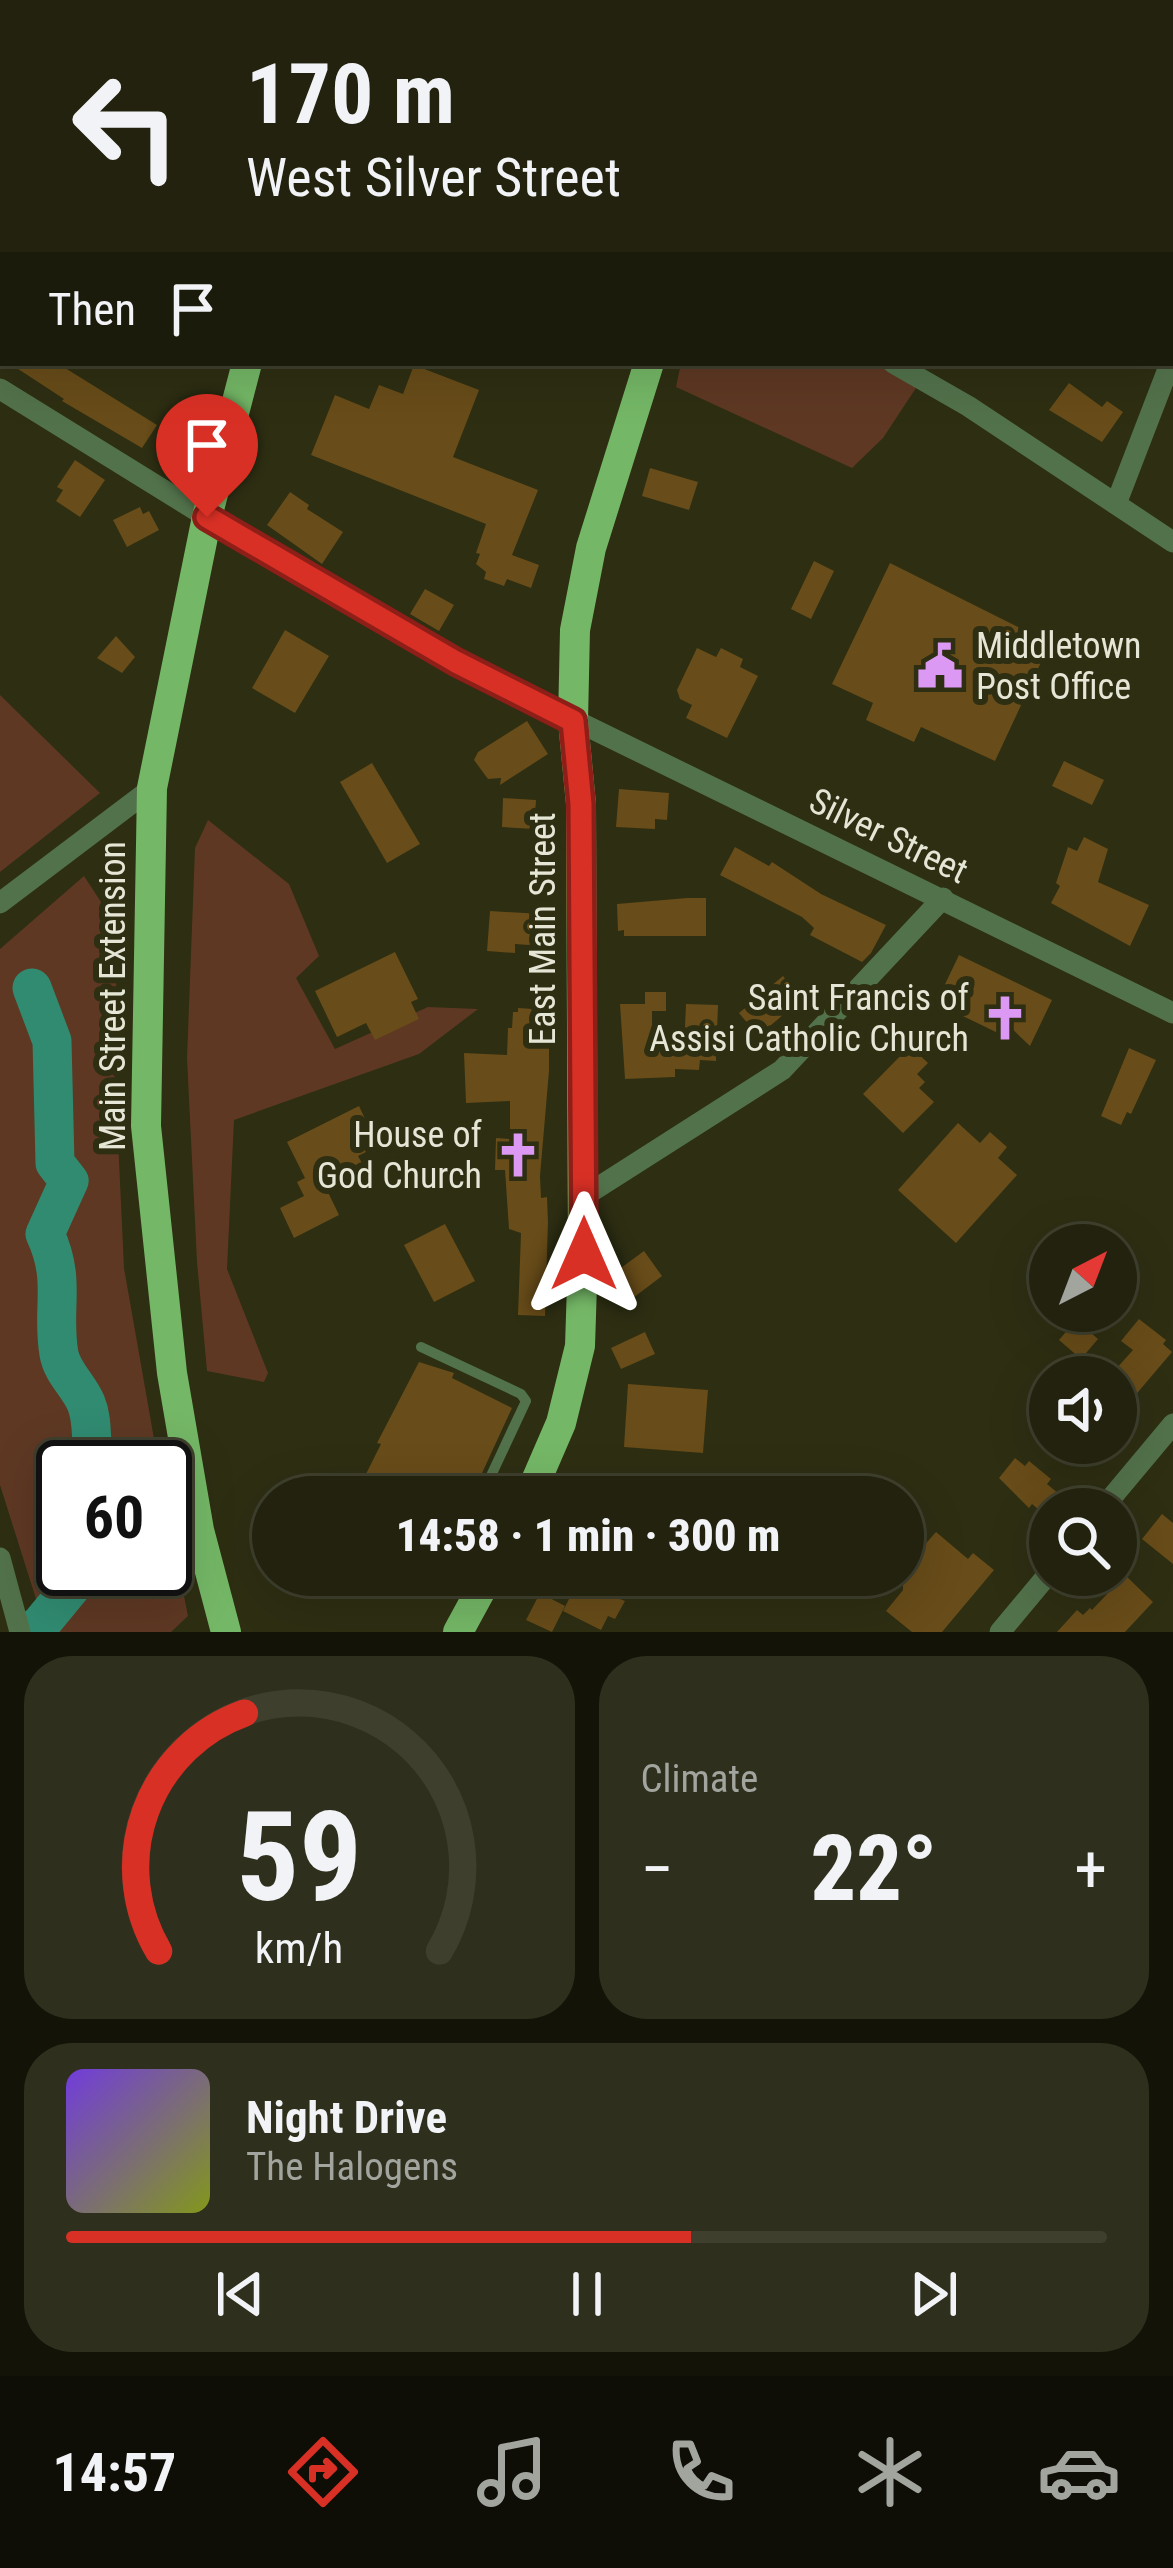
<!DOCTYPE html>
<meta charset="utf-8">
<style>
:root{--surface:#22220e;--page:#2e2f1c;--text:#f1f3f6;--muted:#a2a49e;--line:#3f3f2e;--accent:#d93025}
body{margin:0;font-family:"Roboto Condensed",sans-serif;background:var(--page);color:var(--text);height:100vh;display:flex;flex-direction:column;font-size:45px;white-space:nowrap}
*{box-sizing:border-box;margin:0}
p{font-size:39px;color:var(--muted)}
.icon{flex:none;width:66px;height:66px;fill:none;stroke:currentColor;stroke-width:2;stroke-linecap:round;stroke-linejoin:round}
.map{position:relative;height:1632px;overflow:hidden}
.panel{display:flex;flex-direction:column;gap:24px;padding:24px;background:#131308;flex:1}
.panel>*{flex:none}
.top-card{position:absolute;left:0px;top:0px;width:1173px;height:366px;box-shadow:0 12px 48px #0002,0 0 0 3px var(--line);background:#22220e;color:var(--text);overflow:hidden}
.needle{width:78px;rotate:42deg}
.tools{position:absolute;left:1029px;top:1224px;display:grid;gap:24px}
.tools a{display:grid;place-items:center;width:108px;height:108px;border-radius:50%;background:var(--surface);box-shadow:0 12px 48px #0002,0 0 0 3px var(--line);font-size:60px}
.speed{position:absolute;left:36px;top:1440px;display:flex;gap:24px;font-size:60px;font-weight:700;text-align:center}
.speed>*{display:grid;place-content:center;width:156px;height:156px;border-radius:50%;background:var(--surface);box-shadow:0 12px 48px #0002,0 0 0 3px var(--line);line-height:1}
.speed .limit{border:6px solid #111;border-radius:18px;background:#fff;color:#111}
.pin{position:absolute;display:grid;place-items:center;width:102px;height:102px;color:#fff;margin:-123px -51px;border-radius:50% 50% 50% 0;rotate:-45deg;box-shadow:0 0 12px #0007}
.pin .icon{rotate:45deg}
.me{position:absolute;width:132px;margin:-66px;rotate:0deg;stroke-linejoin:round;filter:drop-shadow(0 0 9px #0008)}
.turn{display:flex;align-items:center;gap:42px;height:252px;padding:0 48px;font-size:54px}
.turn .icon{width:156px;height:156px;stroke-width:2.5}
.turn b{display:block;font-size:84px;line-height:102px}
.then{display:flex;align-items:center;height:114px;padding:0 48px;background:#0003;gap:24px;font-size:45px}
.big{font-size:90px;font-weight:800;line-height:1.1}
.panel .widget{flex:1;display:flex;flex-direction:column;justify-content:center;gap:18px;min-width:0;padding:0 42px;border-radius:48px;background:var(--page)}
.panel .dial{align-items:center;gap:0}
.dial svg{height:312px;overflow:visible;fill:none;stroke:var(--line);stroke-width:7;stroke-linecap:round;text-anchor:middle}
.dial text{fill:var(--text);stroke:none}
.song{display:flex;align-items:center;gap:36px}
.cover{width:144px;height:144px;border-radius:18px;background:linear-gradient(135deg,hsl(260 70% 55%),hsl(70 70% 35%))}
.played{height:12px;border-radius:6px;background:linear-gradient(90deg,var(--accent) 60%,var(--line) 60%)}
.keys{display:flex;justify-content:space-around;direction:ltr}
.heat{display:flex;justify-content:space-between;align-items:center;font-size:66px;direction:ltr}
.panel .tiles{flex:1;display:grid;gap:24px;grid-template-columns:1fr 1fr}
.widget:last-child{grid-column:span 2}
.trip{position:absolute;left:252px;top:1476px;width:672px;height:120px;border-radius:60px;background:var(--surface);box-shadow:0 12px 48px #0002,0 0 0 3px var(--line);font-weight:800;line-height:120px;text-align:center}
.menu{display:flex;height:192px;justify-content:space-around;align-items:center;background:#0e0e06;color:var(--muted)}
.menu .icon{width:84px;height:84px}
.menu .current{color:var(--accent)}
.menu b{font-size:54px;color:var(--text)}
.map>svg:first-child{display:block}
.green{fill:#5e3823}
.lines{fill:none;stroke-linecap:round;stroke-linejoin:round}
.river{stroke:#308b71;stroke-width:39}
.building{fill:#684c19}
.service{stroke:#52724b;stroke-width:10}
.minor{stroke:#52724b;stroke-width:21}
.primary{stroke:#74b766;stroke-width:30}
.route-casing{stroke:#8d1f18;stroke-width:30}
.route{stroke:#d93025;stroke-width:21}
.labels{text-anchor:middle;stroke-width:12;stroke-linejoin:round;paint-order:stroke}
.poi-label{font-size:36px;fill:#e5e6d5;stroke:#2d2e12;text-anchor:end}
.street-label{font-size:36px;fill:#e5e6d5;stroke:#2d2e12}
</style>
<div class="map">
<svg width="1173" height="1632" viewBox="0 0 1173 1632">
<rect width="100%" height="100%" fill="#2d2e12"/>
<g class="green">
<polygon points="681,363 873,363 907,379 916,388 883,438 852,468 676,387"/>
<polygon points="0,695 100,793 0,872"/>
<polygon points="208,820 289,884 319,956 296,978 335,1049 428,1007 478,1009 419,1054 234,1120 227,1269 268,1373 264,1382 207,1371 197,1262 187,1058 195,848"/>
<polygon points="84,876 118,928 114,1053 124,1268 159,1467 63,1467 63,1569 165,1569 165,1500 188,1616 171,1632 43,1632 37,1602 0,1485 0,949"/>
</g>
<g class="lines">
<g class="river">
<path d="M32,988L52,1041L55,1163L69,1181L45,1234C67,1281 51,1308 59,1354C62,1372 79,1386 86,1403C95,1425 88,1445 97,1467"/>
<polyline points="29,1632 40,1625 86,1569"/>
</g>
</g>
<g class="building">
<polygon points="9,363 57,363 157,425 142,448 62,401 64,399"/>
<polygon points="414,365 479,390 453,457 538,490 512,555 539,565 531,588 507,579 504,586 484,579 486,572 476,564 480,554 476,553 486,524 311,455 335,395 369,409 379,385 403,394"/>
<polygon points="1069,383 1102,407 1107,401 1123,412 1102,442 1049,410"/>
<polygon points="75,460 105,480 80,517 56,501 63,490 57,487"/>
<polygon points="650,468 698,482 689,510 642,496"/>
<polygon points="290,492 309,505 307,509 343,532 322,564 267,525"/>
<polygon points="140,507 143,514 149,511 159,530 127,547 113,520"/>
<polygon points="814,561 834,571 811,619 791,609"/>
<polygon points="890,563 1050,643 995,761 921,727 914,742 866,720 873,703 832,684"/>
<polygon points="425,589 454,605 439,631 410,614"/>
<polygon points="285,630 329,656 295,713 252,688"/>
<polygon points="116,636 135,657 122,673 97,658"/>
<polygon points="697,648 716,657 721,648 743,659 740,667 758,676 727,738 686,718 692,705 680,699 677,690"/>
<polygon points="527,721 548,754 500,785 501,778 488,779 474,760 478,752"/>
<polygon points="1064,761 1104,780 1092,805 1052,786"/>
<polygon points="372,763 420,844 387,863 340,782"/>
<polygon points="619,789 669,793 667,820 655,819 655,829 616,827"/>
<polygon points="503,798 536,800 534,829 502,827"/>
<polygon points="1084,837 1108,849 1098,882 1149,905 1130,946 1051,903 1060,886 1056,883 1068,847 1077,851"/>
<polygon points="735,847 769,866 772,862 821,894 886,925 871,953 862,962 810,935 814,928 802,917 720,875"/>
<polygon points="687,898 706,898 706,936 624,936 624,930 618,931 617,904"/>
<polygon points="490,911 558,915 556,947 515,944 515,953 487,951"/>
<polygon points="395,952 418,999 411,1002 419,1019 375,1040 366,1023 337,1037 315,991"/>
<polygon points="959,955 1052,1000 1030,1046 1008,1025 1000,1034 936,1003"/>
<polygon points="783,976 802,999 758,1036 739,1013"/>
<polygon points="645,992 666,992 666,1011 652,1011 652,1051 684,1049 686,1004 718,1005 716,1061 700,1060 699,1070 675,1069 675,1077 625,1079 620,1004 645,1004"/>
<polygon points="518,1008 549,1010 549,1071 540,1176 541,1198 547,1197 548,1222 545,1316 518,1315 521,1233 509,1229 505,1170 495,1170 496,1138 510,1139 510,1101 466,1103 464,1053 507,1055 508,1028 512,1028 513,1012 518,1012"/>
<polygon points="910,1046 928,1063 917,1074 925,1082 919,1088 934,1102 903,1133 863,1094"/>
<polygon points="1129,1048 1156,1060 1131,1114 1127,1112 1121,1125 1101,1116"/>
<polygon points="359,1106 378,1146 358,1156 363,1165 330,1182 333,1187 327,1190 339,1215 294,1238 280,1208 304,1196 297,1182 305,1178 287,1142"/>
<polygon points="958,1123 980,1143 990,1132 1007,1147 998,1158 1017,1175 956,1243 898,1190"/>
<polygon points="445,1224 475,1281 434,1302 404,1245"/>
<polygon points="644,1251 662,1276 629,1301 610,1276"/>
<polygon points="1139,1319 1166,1340 1163,1344 1172,1352 1116,1418 1116,1369 1133,1350 1121,1341"/>
<polygon points="1076,1320 1098,1339 1081,1359 1059,1340"/>
<polygon points="645,1332 655,1354 621,1369 611,1348"/>
<polygon points="419,1362 454,1373 452,1378 512,1408 471,1497 382,1497 360,1486 381,1444 377,1443"/>
<polygon points="628,1384 708,1390 703,1453 624,1447"/>
<polygon points="1015,1458 1025,1466 1029,1461 1051,1479 1047,1484 1059,1494 1043,1513 1032,1504 1029,1508 999,1478"/>
<polygon points="1162,1514 1173,1523 1173,1564 1142,1539"/>
<polygon points="936,1532 968,1559 973,1553 994,1570 942,1632 912,1632 886,1611 903,1590 903,1545 914,1557"/>
<polygon points="581,1575 607,1575 604,1583 618,1590 615,1597 625,1601 615,1619 608,1616 601,1630 563,1611"/>
<polygon points="1125,1575 1153,1602 1125,1632 1057,1632 1077,1610 1083,1615 1090,1608 1092,1610"/>
<polygon points="540,1593 565,1606 552,1632 526,1620"/>
</g>
<g class="lines">
<polyline class="service" points="421,1347 521,1394 526,1401 481,1497"/>
<g class="minor">
<polyline points="142,0 147,3"/>
<polyline points="893,363 968,406 1173,542"/>
<polyline points="0,389 207,517 456,662 1173,1013"/>
<polyline points="1116,504 1173,356"/>
<polyline points="0,903 152,788"/>
<polyline points="583,1197 782,1070 943,898"/>
<polyline points="1102,1509 1173,1424"/>
<polyline points="0,1558 20,1632"/>
<polyline points="1000,1632 1050,1572"/>
</g>
<g class="primary">
<polyline points="342,3 343,0"/>
<polyline points="771,3 772,0"/>
<polyline points="529,1497 561,1423 580,1346 583,1254 581,804 573,721 575,630 591,548 649,363"/>
<polyline points="226,1632 199,1530 172,1373 146,1126 152,788 207,517 247,363"/>
<polyline points="458,1632 489,1575"/>
</g>
</g>
<g class="lines">
<g class="route-casing">
<polyline id="route" points="207,517 456,662 573,721 581,804 584,1254"/>
</g>
<use href="#route" class="route"/>
</g>
<defs>
<g id="civic-bare" transform="scale(3.6)"><path d="M-.6-6.5H3V-4.5H.6V-3L4-1V1h2V6H-6V1h2V-1L-.6-3ZM-1.2 2.5V6h2.4V2.5Z" fill="#dc99f4" stroke="#2d2e12" stroke-width="2.5" paint-order="stroke"/></g>
<g id="church-bare" transform="scale(3.6)"><path d="M-1.2-6h2.4v3.5h3.3v2.4h-3.3V6h-2.4V-.1h-3.3v-2.4h3.3Z" fill="#dc99f4" stroke="#2d2e12" stroke-width="2.5" paint-order="stroke"/></g>
</defs>
<g fill-rule="evenodd">
<use href="#civic-bare" x="940" y="666"/>
<use href="#church-bare" x="1005" y="1018"/>
<use href="#church-bare" x="518" y="1155"/>
</g>
<g class="labels">
<g class="poi-label">
<text x="976" y="658" text-anchor="start">Middletown<tspan x="976" dy="41">Post Office</tspan></text>
<text x="969" y="1010">Saint Francis of<tspan x="969" dy="41">Assisi Catholic Church</tspan></text>
<text x="482" y="1147">House of<tspan x="482" dy="41">God Church</tspan></text>
</g>
<g class="street-label">
<text transform="translate(889 835) rotate(26)" y="13">Silver Street</text>
<text transform="translate(542 929) rotate(-90)" y="13">East Main Street</text>
<text transform="translate(112 996) rotate(-90)" y="13">Main Street Extension</text>
</g>
</g>
</svg>
<div class="tools">
<a><svg class="needle" viewBox="-14 -14 28 28"><path d="M0-13l5 13h-10z" fill="#e53935"/><path d="M0 13l5-13h-10z" fill="#a2a49e"/></svg></a>
<a><svg class="icon" aria-label="sound" viewBox="0 0 24 24"><path d="M4 9h4l5-4v14l-5-4H4zM17 9q2 3 0 6"/></svg></a>
<a><svg class="icon" aria-label="search" viewBox="0 0 24 24"><circle cx="10" cy="10" r="6"/><path d="M15 15l6 6"/></svg></a>
</div>
<div class="speed"><div class="limit">60</div></div>
<div class="pin" style="left:207px;top:517px;background:#d93025"><svg class="icon" aria-label="arrive" viewBox="0 0 24 24"><path d="M6 21V4h12l-3 4 3 4H6"/></svg></div>
<svg class="me" style="left:584px;top:1254px" viewBox="-20 -20 40 40"><path d="M0-17L14 15 0 8-14 15z" fill="#d93025" stroke="#fff" stroke-width="4"/></svg>
<div class="trip">14:58 · 1 min · 300 m</div>
<div class="top-card">
<div class="turn"><svg class="icon" aria-label="left" viewBox="0 0 24 24"><path d="M17 20v-9H6M10 6l-5 5 5 5"/></svg><div><b>170 m</b>West Silver Street</div></div>
<div class="then">Then<svg class="icon" aria-label="arrive" viewBox="0 0 24 24"><path d="M6 21V4h12l-3 4 3 4H6"/></svg></div>
</div>
</div>
<section class="panel">
<div class="tiles">
<div class="widget dial"><svg viewBox="0 0 100 80">
<path d="M14 69A42 42 0 1 1 86 69"/>
<path d="M14 69A42 42 0 0 1 36 8" stroke="#d93025"/>
<text x="50" y="56" font-size="32" font-weight="700">59</text>
<text x="50" y="72" font-size="11">km/h</text>
</svg></div>
<div class="widget"><p>Climate</p>
<div class="heat"><a>−</a><b class="big">22°</b><a>+</a></div>
</div>
<div class="widget">
<div class="song"><i class="cover"></i><div><b>Night Drive</b><p>The Halogens</p></div></div>
<div class="played"></div>
<div class="keys"><svg class="icon" aria-label="previous" viewBox="0 0 24 24"><path d="M18 5L8 12l10 7zM5 5v14"/></svg><svg class="icon" aria-label="pause" viewBox="0 0 24 24"><path d="M8 5v14M16 5v14"/></svg><svg class="icon" aria-label="next" viewBox="0 0 24 24"><path d="M6 5l10 7-10 7zM19 5v14"/></svg></div>
</div>
</div>
</section>
<nav class="menu">
<b>14:57</b>
<svg class="icon current" aria-label="directions" viewBox="0 0 24 24"><path d="M12 3l9 9-9 9-9-9zM9 14v-3h6M13 9l2 2-2 2"/></svg>
<svg class="icon" aria-label="music" viewBox="0 0 24 24"><path d="M9 18V5l10-2v13"/><circle cx="6" cy="18" r="3"/><circle cx="16" cy="16" r="3"/></svg>
<svg class="icon" aria-label="phone" viewBox="0 0 24 24"><path d="M5 4h4l2 5-3 2q2 4 5 5l2-3 5 2v4C11 20 4 13 5 4z"/></svg>
<svg class="icon" aria-label="climate" viewBox="0 0 24 24"><path d="M12 3v18M4 7l16 10M4 17L20 7"/></svg>
<svg class="icon" aria-label="car" viewBox="0 0 24 24"><path d="M5 17H2v-5l4-1 3-4h7l3 4 3 1v5h-3M9 17h6M6 11h13"/><circle cx="7" cy="17" r="2"/><circle cx="17" cy="17" r="2"/></svg>
</nav>
